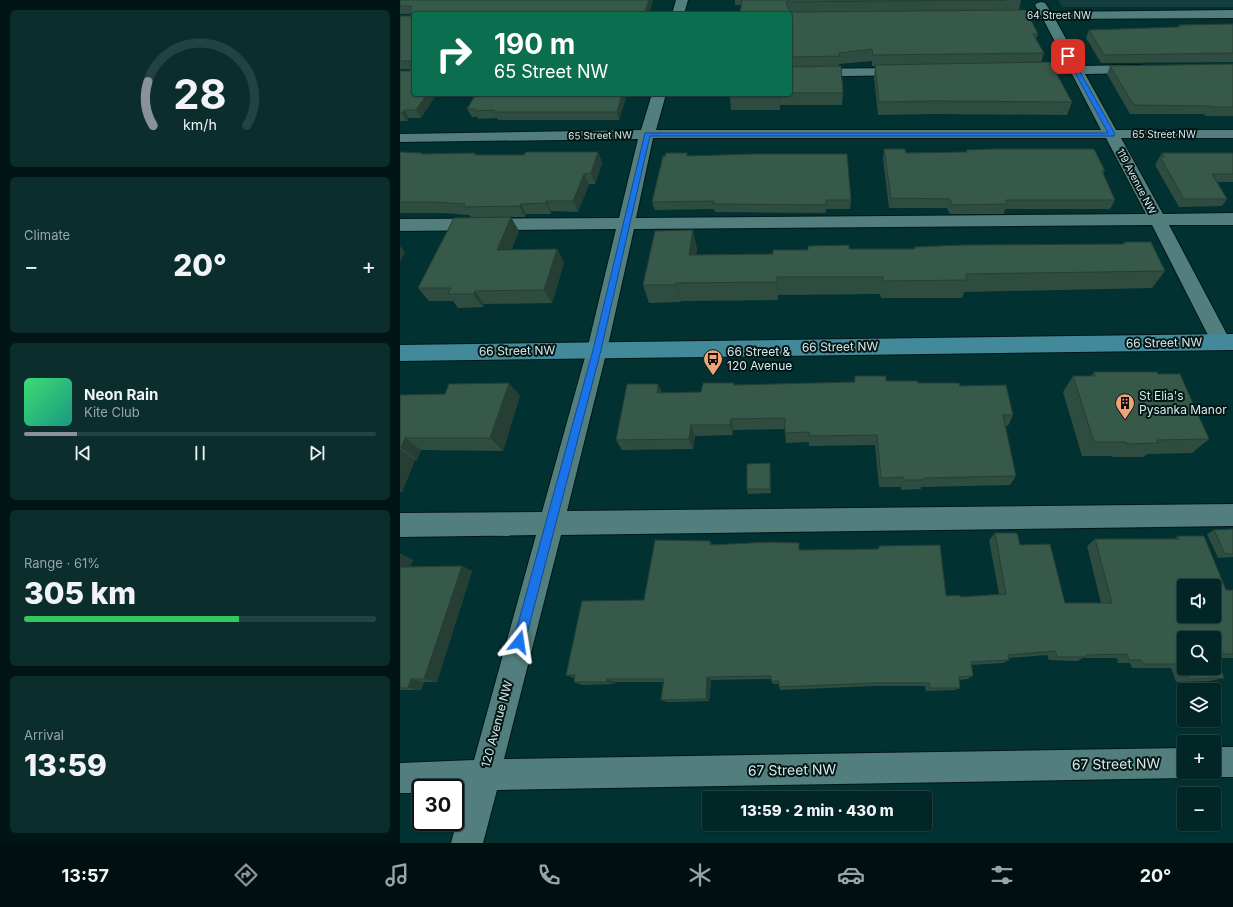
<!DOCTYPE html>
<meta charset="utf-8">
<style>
:root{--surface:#012625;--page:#0b2e2d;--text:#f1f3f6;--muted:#96a5a7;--line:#234342;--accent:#8c9099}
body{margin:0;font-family:Inter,sans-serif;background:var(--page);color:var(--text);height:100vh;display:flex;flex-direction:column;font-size:15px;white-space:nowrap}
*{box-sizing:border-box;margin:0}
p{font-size:13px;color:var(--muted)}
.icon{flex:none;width:22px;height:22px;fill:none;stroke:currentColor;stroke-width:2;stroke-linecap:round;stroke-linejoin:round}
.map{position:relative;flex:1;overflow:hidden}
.side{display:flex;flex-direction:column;gap:10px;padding:10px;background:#011514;width:400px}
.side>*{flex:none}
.top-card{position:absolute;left:12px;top:12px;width:380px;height:84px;border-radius:4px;box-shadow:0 1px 3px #0004,0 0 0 1px var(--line);background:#0b6e4f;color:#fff;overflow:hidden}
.tools{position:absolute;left:777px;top:579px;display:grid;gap:8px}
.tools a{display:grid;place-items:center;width:44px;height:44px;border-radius:4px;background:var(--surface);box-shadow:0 1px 3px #0004,0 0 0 1px var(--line);font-size:20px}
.speed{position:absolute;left:12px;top:779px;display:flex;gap:8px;font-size:20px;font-weight:700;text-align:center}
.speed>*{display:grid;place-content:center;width:52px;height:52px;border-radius:50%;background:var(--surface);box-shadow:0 1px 3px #0004,0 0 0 1px var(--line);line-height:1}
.speed .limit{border:2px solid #111;border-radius:6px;background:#fff;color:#111}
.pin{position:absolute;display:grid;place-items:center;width:34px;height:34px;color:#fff;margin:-17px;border-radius:8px;box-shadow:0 2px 6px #0006}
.me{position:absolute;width:44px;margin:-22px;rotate:15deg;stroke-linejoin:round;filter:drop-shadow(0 0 3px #0008)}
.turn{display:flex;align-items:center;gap:14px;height:84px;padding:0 16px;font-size:18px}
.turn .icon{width:52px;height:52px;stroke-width:2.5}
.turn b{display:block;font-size:28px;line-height:34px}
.big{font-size:30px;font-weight:800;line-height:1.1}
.side .card{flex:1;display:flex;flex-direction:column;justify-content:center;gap:6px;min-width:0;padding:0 14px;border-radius:6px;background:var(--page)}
.side .dial{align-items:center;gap:0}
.dial svg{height:104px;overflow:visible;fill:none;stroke:var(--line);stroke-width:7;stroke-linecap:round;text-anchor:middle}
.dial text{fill:var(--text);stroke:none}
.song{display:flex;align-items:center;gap:12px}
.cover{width:48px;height:48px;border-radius:6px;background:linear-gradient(135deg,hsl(140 70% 55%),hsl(170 70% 35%))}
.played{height:4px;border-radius:2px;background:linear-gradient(90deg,var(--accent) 15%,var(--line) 15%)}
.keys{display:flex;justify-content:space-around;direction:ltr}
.heat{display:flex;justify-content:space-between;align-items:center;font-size:22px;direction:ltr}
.charge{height:6px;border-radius:3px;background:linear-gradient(90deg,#34c759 61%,var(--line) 0)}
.trip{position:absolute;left:302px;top:791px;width:230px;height:40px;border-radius:4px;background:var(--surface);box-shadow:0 1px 3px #0004,0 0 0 1px var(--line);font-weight:800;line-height:40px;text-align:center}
.tab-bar{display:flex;height:64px;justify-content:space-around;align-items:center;background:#000f0f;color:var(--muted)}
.tab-bar .icon{width:28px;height:28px}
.tab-bar .on{color:var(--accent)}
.tab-bar b{font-size:18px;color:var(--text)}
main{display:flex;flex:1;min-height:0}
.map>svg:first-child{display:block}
.built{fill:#143f3e}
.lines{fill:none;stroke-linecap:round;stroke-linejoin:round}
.minor-casing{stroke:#021717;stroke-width:2}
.major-casing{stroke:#021717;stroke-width:2}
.minor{fill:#527e7d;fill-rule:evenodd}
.major{fill:#42899a;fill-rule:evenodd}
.wall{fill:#2e4d40;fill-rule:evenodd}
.shaded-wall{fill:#263e34}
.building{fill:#36594a;stroke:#263e34;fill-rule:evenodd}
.route{fill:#1a73e8;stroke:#114b97}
.labels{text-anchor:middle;stroke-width:4;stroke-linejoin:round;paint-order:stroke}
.far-street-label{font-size:10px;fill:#d4ebea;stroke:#051616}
.street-label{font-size:12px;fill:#d4ebea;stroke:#051616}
.poi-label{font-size:12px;fill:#d4ebea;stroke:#051616;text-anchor:start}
.near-street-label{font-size:14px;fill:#d4ebea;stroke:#051616}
</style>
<main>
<section class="side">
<div class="card dial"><svg viewBox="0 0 100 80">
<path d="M14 69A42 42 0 1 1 86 69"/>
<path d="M14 69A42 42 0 0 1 10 35" stroke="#8c9099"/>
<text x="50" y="56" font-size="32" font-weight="700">28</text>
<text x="50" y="72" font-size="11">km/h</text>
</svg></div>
<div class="card"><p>Climate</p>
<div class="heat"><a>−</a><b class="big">20°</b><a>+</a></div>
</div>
<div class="card">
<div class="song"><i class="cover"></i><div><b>Neon Rain</b><p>Kite Club</p></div></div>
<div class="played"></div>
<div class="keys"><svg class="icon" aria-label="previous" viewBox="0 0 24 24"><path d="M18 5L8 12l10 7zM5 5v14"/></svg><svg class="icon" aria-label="pause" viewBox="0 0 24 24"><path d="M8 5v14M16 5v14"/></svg><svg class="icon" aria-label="next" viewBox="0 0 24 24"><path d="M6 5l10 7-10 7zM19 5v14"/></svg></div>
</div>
<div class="card"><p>Range · 61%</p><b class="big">305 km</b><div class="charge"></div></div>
<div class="card"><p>Arrival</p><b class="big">13:59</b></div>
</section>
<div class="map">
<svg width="833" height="843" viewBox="0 0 833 843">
<rect width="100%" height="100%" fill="#013231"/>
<polygon class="built" points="658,0 833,0 833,7 662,7"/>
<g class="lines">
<g class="minor-casing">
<g id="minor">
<polygon points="276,0 288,0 284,14 272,14"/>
<path d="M641,2L645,3L651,12L833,10V18L655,19L681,66L738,65L743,66L745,69L743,72L738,73L685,74L716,130H833V138H721L763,214L833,213V225H769L831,342L828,347L821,350L814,347L752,225L234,229L207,350L167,511L833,504V526L161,535L104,759L784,748V772H796L795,774L784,778L97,790L83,843H51L65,791H55V788H21V793H0V763L74,760L136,535L0,537V513L142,512L187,350L216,229L0,231V219L219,218L238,139L0,142V134L241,130L252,94H266L256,130H701L672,74L624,75L619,74L617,71L619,68L624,67L668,66L643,19L598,20L594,19L592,16L594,13L598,12H639L635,5L637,3ZM253,138H706L746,214L236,218Z"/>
<polygon points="504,68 509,69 511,72 509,75 390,77 390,69"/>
<polygon points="814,747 833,747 833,777 814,777 803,773 814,772"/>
</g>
</g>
<g class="major-casing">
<polygon id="major" points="833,334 833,350 0,361 0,345"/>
</g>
<use href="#minor" class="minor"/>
<use href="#major" class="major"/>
</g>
<g class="wall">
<polygon points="0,0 253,0 249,14 14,14 21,118 9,118 7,121 0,121 0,71 10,71 10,69 0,69 0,16 11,16 11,14 0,14"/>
<polygon points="335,0 621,0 619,10 638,34 636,39 644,53 641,62 672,102 667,115 532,114 478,115 474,77 475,66 472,66 472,61 439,64 443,93 442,105 380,105 380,110 331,110 330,98 330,94 390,94 390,14 341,5 335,5"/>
<polygon points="833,24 833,62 701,63 686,38 689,30 778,27 779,25"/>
<polygon points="833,64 833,116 805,116 804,114 730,114 707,74 710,66"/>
<polygon points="76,94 227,94 219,120 98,120 97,118 78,119 78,117 72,117 67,109"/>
<polygon points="484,149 506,153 566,152 566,150 705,171 703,174 715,200 710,209 605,209 604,214 550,214 547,208 489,208 483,159"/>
<polygon points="0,152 23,154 75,153 76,155 124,155 198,152 202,163 195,184 189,184 178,212 151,211 151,214 126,214 125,217 71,217 69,215 42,213 0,213"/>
<polygon points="762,153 833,153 833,182 817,182 827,199 822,206 779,207 755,165"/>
<polygon points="288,156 451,200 450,209 426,209 426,213 315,212 314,209 255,210 252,202"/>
<polygon points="119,231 111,250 157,249 164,263 152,303 84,304 83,307 58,308 53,301 29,301 18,288"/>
<polygon points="724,242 765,271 752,288 564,292 562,298 481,298 480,294 378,295 378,300 281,301 281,302 249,303 243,285 297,248 296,255 373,254 449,249 514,249 515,247 723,244"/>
<polygon points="694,372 758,374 809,439 792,453 747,454 744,457 713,457 712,456 682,456 663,392 673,376 691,376"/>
<polygon points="455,376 486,381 560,386 613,415 608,426 605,426 616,476 610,485 521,487 521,489 501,490 501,487 479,487 475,445 409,446 409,442 386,443 385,429 333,430 333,435 295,436 293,449 222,450 216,440 262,393 301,392 335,385 454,382"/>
<polygon points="0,395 120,396 103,451 21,450 17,460 15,460 2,492 0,492"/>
<polygon points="370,468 371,493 348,494 347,489"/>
<polygon points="833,529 833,557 818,558 807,534 814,530"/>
<path d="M595,533L620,545L665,603H701L687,546L695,539H774L778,536L826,590H833V658H816L824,678L810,681L776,682L771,668H732L730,663H718L717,658H683L677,661L649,660L647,655L609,658V660L603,663L571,665L573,676L568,679L559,680L560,688L555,690L526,691L525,686H473L380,690L379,687V684H373L371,681V679L311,680L309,701L267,702L261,700L263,682H215L214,684L182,685L174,682V678L166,675L244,600L310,541L312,544L399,550L478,549L479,546L546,596L560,597L599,594L589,540ZM784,638L814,668H784Z"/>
<polygon points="0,554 13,560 10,567 62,566 72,571 37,682 24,682 21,690 0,690"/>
</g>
<g class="shaded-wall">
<polygon points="249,0 253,0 249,14 244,14"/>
<polygon points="27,94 37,94 21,118 16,110"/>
<polygon points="222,94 227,94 219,120 217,112"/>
<polygon points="379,94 380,105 380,110 379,98"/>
<polygon points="4,110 9,118 7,121 2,113"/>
<polygon points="198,152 202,163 195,184 191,173"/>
<polygon points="184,174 189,184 178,212 173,201"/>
<polygon points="146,201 151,211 151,214 146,203"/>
<polygon points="121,204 126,214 125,217 119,206"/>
<polygon points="111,217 119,231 106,264 97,250"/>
<polygon points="293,230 297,248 294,273 289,255"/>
<polygon points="0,246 5,252 0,262"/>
<polygon points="157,249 164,263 152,303 144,290"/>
<polygon points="377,277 378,295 378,300 377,282"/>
<polygon points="276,283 281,301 281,302 276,285"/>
<polygon points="75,291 84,304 83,307 73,294"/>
<polygon points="109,383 120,396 103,451 90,438"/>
<polygon points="258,384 263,394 257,393"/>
<polygon points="331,419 333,430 333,435 330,425"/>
<polygon points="291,425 295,436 293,449 289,439"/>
<polygon points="5,438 21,450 17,460 1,448"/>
<polygon points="0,449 15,460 2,492 0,491"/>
<polygon points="370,463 370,468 371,493 370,489"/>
<polygon points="1,554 13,560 8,573 0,569 0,556"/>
<polygon points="62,566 72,571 37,682 24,679"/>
<polygon points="307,677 311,680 309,701 306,699"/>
<polygon points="11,679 24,682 21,690 8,688"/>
<polygon points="207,679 215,682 214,684 207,682"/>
</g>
<g class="building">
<polygon points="0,0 249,0 244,14 14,14 14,94 27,94 16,110 4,110 2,113 0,113 0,71 10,71 10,61 0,61 0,16 11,16 11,6 0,6"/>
<polygon points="342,0 606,0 386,2 390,12 626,10 638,34 633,34 644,53 473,55 472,49 439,53 440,56 390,57 390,14 340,14"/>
<polygon points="833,24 833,53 704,55 689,30 780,27 779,25"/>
<polygon points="650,62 672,102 534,101 479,102 475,65"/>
<polygon points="833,64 833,107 811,107 809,106 734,105 710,66"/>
<polygon points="441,66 443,93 390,93 390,67"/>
<polygon points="76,94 222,94 217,112 94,112 94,110 74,111 75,109 67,109"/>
<rect x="330" y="94" width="49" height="4"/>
<polygon points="484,149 505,149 506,153 567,152 566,150 593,149 694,149 705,171 702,171 715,200 606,200 607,204 552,205 550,199 491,198"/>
<polygon points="0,152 22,153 21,154 75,153 74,155 124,155 126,152 198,152 191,173 184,174 173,201 146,201 146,203 121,204 119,206 64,207 65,204 34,202 0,202"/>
<polygon points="266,153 287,153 287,156 353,154 447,154 451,200 426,200 426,205 313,204 314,201 252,202 263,156 265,156"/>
<polygon points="762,153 833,153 833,174 812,174 827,199 784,199 760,157 764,157"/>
<polygon points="111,217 97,250 157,249 144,290 75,291 73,294 48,294 51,288 18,288 54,218"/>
<polygon points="293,230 289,255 373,254 373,250 408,250 408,246 449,245 449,249 515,249 515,247 563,245 725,244 724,242 751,242 765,271 566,274 567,280 483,281 483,277 377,277 377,282 276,283 276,285 243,285 255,231"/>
<polygon points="694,372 757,372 758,374 780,374 809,439 757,440 758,443 726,444 726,442 694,442 673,376 695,376"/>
<polygon points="455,376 486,376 486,381 518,381 518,383 559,383 560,386 606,385 613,415 603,415 616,476 524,478 524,480 504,480 503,477 481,478 477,435 409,436 409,432 385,433 385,418 331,419 330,425 291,425 289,439 216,440 227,384 258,384 257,393 301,392 303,383 334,383 334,385 455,382"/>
<polygon points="109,383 90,438 5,438 1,448 0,448 0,395 45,394 49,384"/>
<polygon points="370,463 370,489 347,489 347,464"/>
<polygon points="833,529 833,554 825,554 814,530"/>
<path d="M595,533H617L620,545L650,544L665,603H712L695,539H779L778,536H804L826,590H833V654H815L824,678L788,679L785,668H814V638H784V666L783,664H743L741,660H729L727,654L686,655V657H657L655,651L608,655L609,660L571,662L573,676L559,677L560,688H530L529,683H475L379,687V681H371V676L307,677L306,699L261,700L264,679H207V682H174L175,675H166L182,601L244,600L255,540L310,541V545L370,542L399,543V550L479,549V546L540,545L546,596L560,595V597L606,594ZM784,586H814V616H784Z"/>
<polygon points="62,566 24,679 11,679 8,688 0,688 0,567"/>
</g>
<polygon class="route" points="668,55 671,56 715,134 714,136 250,136 201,350 125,642 123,646 119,647 115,646 113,642 193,350 245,133 708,133 666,56"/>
<defs>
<g id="bus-pin" transform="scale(1)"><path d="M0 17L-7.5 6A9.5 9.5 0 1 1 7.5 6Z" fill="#efa377" stroke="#051616"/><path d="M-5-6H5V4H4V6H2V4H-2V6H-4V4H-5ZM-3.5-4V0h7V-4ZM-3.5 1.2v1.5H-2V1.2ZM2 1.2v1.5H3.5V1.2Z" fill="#111"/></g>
<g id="building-pin" transform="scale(1)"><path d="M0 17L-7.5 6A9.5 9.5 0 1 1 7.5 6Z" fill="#efa377" stroke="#051616"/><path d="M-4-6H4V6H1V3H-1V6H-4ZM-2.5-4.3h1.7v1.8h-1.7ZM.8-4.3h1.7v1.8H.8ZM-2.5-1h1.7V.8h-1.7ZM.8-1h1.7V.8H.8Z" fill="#111"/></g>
</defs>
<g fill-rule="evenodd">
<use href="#bus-pin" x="313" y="359"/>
<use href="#building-pin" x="725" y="403"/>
</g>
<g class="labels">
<g class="far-street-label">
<text x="659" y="19">64 Street NW</text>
<text x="764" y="138">65 Street NW</text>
<text transform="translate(200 135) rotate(-1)" y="4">65 Street NW</text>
<text transform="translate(737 181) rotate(62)" y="4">119 Avenue NW</text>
</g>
<g class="street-label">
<text transform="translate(764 343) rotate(-1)" y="4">66 Street NW</text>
<text transform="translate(440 347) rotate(-1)" y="4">66 Street NW</text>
<text transform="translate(117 351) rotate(-1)" y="4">66 Street NW</text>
<text transform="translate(97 724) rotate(-75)" y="4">120 Avenue NW</text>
</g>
<g class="poi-label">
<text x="327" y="356">66 Street &amp;<tspan x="327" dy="14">120 Avenue</tspan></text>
<text x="739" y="400">St Elia's<tspan x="739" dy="14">Pysanka Manor</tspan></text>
</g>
<g class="near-street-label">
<text transform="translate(716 764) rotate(-1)" y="5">67 Street NW</text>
<text transform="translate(392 770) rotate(-1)" y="5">67 Street NW</text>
</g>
</g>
</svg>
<div class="tools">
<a><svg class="icon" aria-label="sound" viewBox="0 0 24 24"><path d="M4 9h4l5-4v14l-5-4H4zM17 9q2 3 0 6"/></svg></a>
<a><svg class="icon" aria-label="search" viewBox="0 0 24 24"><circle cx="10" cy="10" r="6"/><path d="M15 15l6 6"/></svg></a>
<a><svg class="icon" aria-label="layers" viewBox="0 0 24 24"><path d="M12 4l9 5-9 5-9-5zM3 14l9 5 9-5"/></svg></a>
<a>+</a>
<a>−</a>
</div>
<div class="speed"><div class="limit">30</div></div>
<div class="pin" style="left:668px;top:56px;background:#d93025"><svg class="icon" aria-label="arrive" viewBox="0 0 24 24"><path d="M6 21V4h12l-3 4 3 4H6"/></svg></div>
<svg class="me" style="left:119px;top:642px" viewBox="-20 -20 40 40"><path d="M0-17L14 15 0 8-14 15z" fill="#1a73e8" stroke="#fff" stroke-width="4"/></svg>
<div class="trip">13:59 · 2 min · 430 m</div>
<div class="top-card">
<div class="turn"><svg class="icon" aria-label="right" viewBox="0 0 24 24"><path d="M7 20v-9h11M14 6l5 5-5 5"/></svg><div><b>190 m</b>65 Street NW</div></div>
</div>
</div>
</main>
<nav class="tab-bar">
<b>13:57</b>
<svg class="icon on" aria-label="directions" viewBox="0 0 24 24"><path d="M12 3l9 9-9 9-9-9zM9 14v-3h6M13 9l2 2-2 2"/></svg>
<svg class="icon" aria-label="music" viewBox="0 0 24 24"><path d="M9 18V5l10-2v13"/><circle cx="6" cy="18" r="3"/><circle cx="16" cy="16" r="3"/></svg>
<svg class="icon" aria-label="phone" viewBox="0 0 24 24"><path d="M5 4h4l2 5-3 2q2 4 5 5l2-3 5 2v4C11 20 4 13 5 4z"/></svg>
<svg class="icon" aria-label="climate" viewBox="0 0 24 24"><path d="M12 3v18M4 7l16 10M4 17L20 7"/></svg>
<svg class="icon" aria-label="car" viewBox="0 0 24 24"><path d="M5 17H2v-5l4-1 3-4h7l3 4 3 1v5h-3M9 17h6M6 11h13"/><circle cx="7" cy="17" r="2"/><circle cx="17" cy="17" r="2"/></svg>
<svg class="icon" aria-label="filters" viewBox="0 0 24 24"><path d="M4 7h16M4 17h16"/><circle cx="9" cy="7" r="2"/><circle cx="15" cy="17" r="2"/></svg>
<b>20°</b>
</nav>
